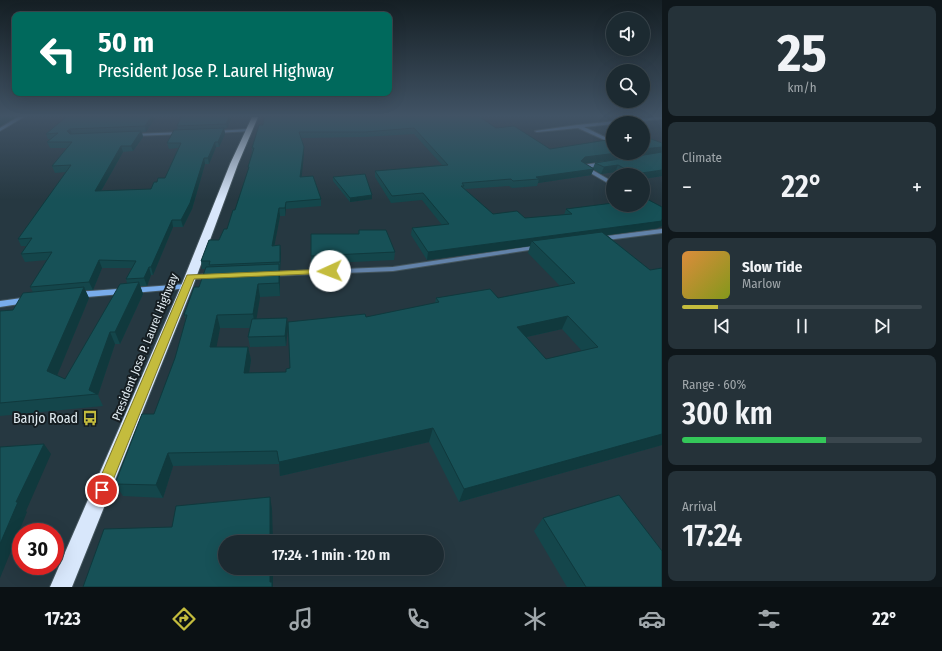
<!DOCTYPE html>
<meta charset="utf-8">
<style>
:root{--surface:#1c2a31;--page:#253239;--text:#f1f3f6;--muted:#a0a7ab;--line:#3a464d;--accent:#c4bc3d}
body{margin:0;font-family:"Fira Sans Condensed",sans-serif;background:var(--page);color:var(--text);height:100vh;display:flex;flex-direction:column;font-size:15px;white-space:nowrap}
*{box-sizing:border-box;margin:0}
p{font-size:13px;color:var(--muted)}
.icon{flex:none;width:22px;height:22px;fill:none;stroke:currentColor;stroke-width:2;stroke-linecap:round;stroke-linejoin:round}
.map{position:relative;flex:1;overflow:hidden}
.side{display:flex;flex-direction:column;gap:6px;padding:6px;background:#0f171b;width:280px}
.side>*{flex:none}
.top-card{position:absolute;left:12px;top:12px;width:380px;height:84px;border-radius:8px;box-shadow:0 4px 16px #0002,0 0 0 1px var(--line);background:#00695c;color:#fff;overflow:hidden}
.buttons{position:absolute;left:606px;top:12px;display:grid;gap:8px}
.buttons a{display:grid;place-items:center;width:44px;height:44px;border-radius:50%;background:var(--surface);box-shadow:0 4px 16px #0002,0 0 0 1px var(--line);font-size:20px}
.speed{position:absolute;left:12px;top:523px;display:flex;gap:8px;font-size:20px;font-weight:700;text-align:center}
.speed>*{display:grid;place-content:center;width:52px;height:52px;border-radius:50%;background:var(--surface);box-shadow:0 4px 16px #0002,0 0 0 1px var(--line);line-height:1}
.speed .limit{border:6px solid #d22;background:#fff;color:#111}
.pin{position:absolute;display:grid;place-items:center;width:34px;height:34px;color:#fff;margin:-17px;border:2px solid #fff;border-radius:50%;box-shadow:0 1px 4px #0007}
.me{position:absolute;width:44px;margin:-22px;rotate:268deg;stroke-linejoin:round;filter:drop-shadow(0 0 3px #0008)}
.turn{display:flex;align-items:center;gap:14px;height:84px;padding:0 20px;font-size:18px}
.turn .icon{width:52px;height:52px;stroke-width:2.5}
.turn b{display:block;font-size:28px;line-height:34px}
.big{font-size:30px;font-weight:600;line-height:1.1}
.side .card{flex:1;display:flex;flex-direction:column;justify-content:center;gap:6px;min-width:0;padding:0 14px;border-radius:8px;background:var(--page)}
.side .dial{align-items:center;gap:0}
.dial b{font-size:52px;line-height:1}
.song{display:flex;align-items:center;gap:12px}
.cover{width:48px;height:48px;border-radius:6px;background:linear-gradient(135deg,hsl(30 70% 55%),hsl(70 70% 35%))}
.played{height:4px;border-radius:2px;background:linear-gradient(90deg,var(--accent) 15%,var(--line) 15%)}
.keys{display:flex;justify-content:space-around;direction:ltr}
.heat{display:flex;justify-content:space-between;align-items:center;font-size:22px;direction:ltr}
.charge{height:6px;border-radius:3px;background:linear-gradient(90deg,#34c759 60%,var(--line) 0)}
.trip{position:absolute;left:218px;top:535px;width:226px;height:40px;border-radius:20px;background:var(--surface);box-shadow:0 4px 16px #0002,0 0 0 1px var(--line);font-weight:600;line-height:40px;text-align:center}
.menu{display:flex;height:64px;justify-content:space-around;align-items:center;background:#0b1114;color:var(--muted)}
.menu .icon{width:28px;height:28px}
.menu .on{color:var(--accent)}
.menu b{font-size:18px;color:var(--text)}
main{display:flex;flex:1;min-height:0}
.map>svg:first-child{display:block}
.lines{fill:none;stroke-linecap:round;stroke-linejoin:round}
.street-casing{stroke:#44555d;stroke-width:2}
.secondary-casing{stroke:#44555d;stroke-width:2}
.highway-casing{stroke:#44555d;stroke-width:2}
.street{fill:#6282a9;fill-rule:evenodd}
.secondary{fill:#79aceb;fill-rule:evenodd}
.highway{fill:#d8e7fb;fill-rule:evenodd}
.wall{fill:#14464b;fill-rule:evenodd}
.shaded-wall{fill:#10393d}
.building{fill:#175157;stroke:#10393d;fill-rule:evenodd}
.route{fill:#c4bc3d;stroke:#7f7a28}
.labels{text-anchor:middle;stroke-width:4;stroke-linejoin:round;paint-order:stroke}
.street-label{font-size:12px;fill:#e1ecf2;stroke:#161e22}
.near-poi-label{font-size:14px;fill:#e1ecf2;stroke:#161e22;text-anchor:end}
</style>
<main>
<div class="map">
<svg width="662" height="587" viewBox="0 0 662 587">
<rect width="100%" height="100%" fill="#263841"/>
<g class="lines">
<g class="street-casing">
<g id="street">
<polygon points="18,117 24,117 0,131 0,128"/>
<polygon points="656,117 662,117 662,119 613,123 613,124 584,127 611,140 611,141 609,142 578,128 537,132 535,131 577,125"/>
<polygon points="250,129 252,129 252,131 214,133 212,132 214,131"/>
<polygon points="643,130 649,133 647,134 643,133"/>
<polygon points="183,132 185,133 185,134 133,136 131,135 133,134"/>
<polygon points="604,162 607,164 606,165 589,168 613,182 613,186 580,167 583,165"/>
<polygon points="662,229 662,233 599,241 596,239 599,237"/>
<polygon points="540,245 543,247 542,248 393,271 270,276 266,274 270,272 393,267"/>
<polygon points="212,274 216,276 215,278 190,279 186,277 190,275"/>
</g>
</g>
<g class="secondary-casing">
<g id="secondary">
<polygon points="187,284 190,284 191,286 190,288 76,298 72,295 76,292"/>
<polygon points="29,297 33,300 32,302 0,307 0,301"/>
</g>
</g>
<g class="highway-casing">
<polygon id="highway" points="252,117 258,117 238,164 193,286 72,587 50,587 181,286 230,164"/>
</g>
<use href="#street" class="street"/>
<use href="#secondary" class="secondary"/>
<use href="#highway" class="highway"/>
</g>
<g class="wall">
<path d="M66,117H156L146,132H142L143,137L133,151L123,152L101,191L151,189L157,182L165,178L178,148L169,149L167,143L178,130L177,126L181,117H230L231,120L227,128L224,129L225,134L219,147H216L209,164H205L192,209L183,227H173L153,275H151L147,286H140L143,294L120,344H115L98,395L103,406L0,416V311L13,310L33,292L30,287L47,260L25,262L21,254L26,246H21L18,239L66,172L55,173L52,166L67,148H50L47,142L51,139H48L46,134ZM102,268H132L126,279L127,283L65,379L57,375L89,298L85,290H93Z"/>
<path d="M264,117H480L496,128L514,126L550,149L613,139V153H643V136L662,143V176L643,179V175H622L615,172L601,174L593,169L591,175L538,183L537,186L512,188L509,186L465,189L493,214L517,211L525,218L564,215L566,209L613,203V205H643V199L645,198L662,207V226L659,227L658,228L607,235L650,270L662,268V445L459,502L429,442L280,476L279,464L173,466L163,498L123,496L115,484L142,414H154L175,358L186,321L184,315L194,287H199L205,269H202L201,261L209,240H219L224,229H227L233,210H235L248,170V167L252,152V148L259,125H263ZM414,134L442,165L375,171V177L391,203L422,200L442,225L412,228L411,235L427,260L530,246L528,253L560,286L498,298L490,289L436,298L435,303L366,317L365,314L288,322L290,368L286,369V372L249,373L251,360L248,347H216L220,328H250L248,337L250,347L286,346L288,328L287,318L256,319L260,297L280,296V270L281,253L280,245L274,246L280,216H285L286,209L321,206V199L313,176L301,177L304,153V147L301,138L364,137ZM632,157L595,163L593,168L584,163ZM562,329L582,351L546,359L527,337Z"/>
<polygon points="333,177 372,195 372,199 350,202 333,181"/>
<polygon points="359,230 395,252 394,260 311,264 311,256 358,234"/>
<polygon points="543,518 662,587 567,587 534,531"/>
</g>
<g class="shaded-wall">
<polygon points="6,117 16,117 0,126 0,121"/>
<polygon points="151,117 156,117 146,132 145,126"/>
<polygon points="229,117 230,117 231,120 227,128 226,124"/>
<polygon points="224,128 225,134 219,147 218,142"/>
<polygon points="70,129 72,134 69,136 67,131"/>
<polygon points="141,131 143,137 133,151 131,146"/>
<polygon points="215,142 216,147 209,164 208,158"/>
<polygon points="121,146 123,152 97,198 95,191"/>
<polygon points="304,147 304,153 301,184 300,177"/>
<polygon points="662,147 662,153 583,164 581,161 585,157 617,153 643,153 643,149"/>
<polygon points="204,158 205,164 192,209 183,227 181,220"/>
<polygon points="618,165 615,172 601,174 604,167"/>
<polygon points="594,169 591,175 538,183 539,179 536,177"/>
<polygon points="662,170 662,176 643,179 643,175 634,175 635,174"/>
<polygon points="372,195 372,199 350,202 350,198"/>
<polygon points="286,202 286,209 285,216 285,208"/>
<polygon points="279,208 280,216 273,253 272,246"/>
<polygon points="172,220 173,227 153,275 151,267"/>
<polygon points="662,220 662,226 659,227 658,228 536,245 532,241 530,246 427,260 428,252"/>
<polygon points="280,245 281,253 280,270"/>
<polygon points="99,260 102,268 93,290 89,282"/>
<polygon points="279,264 280,277 280,296 279,283"/>
<polygon points="149,267 151,275 147,286 144,278"/>
<polygon points="139,282 143,294 120,344 115,332"/>
<polygon points="258,284 260,297 255,328 253,314"/>
<polygon points="84,287 89,298 54,383 47,371"/>
<polygon points="217,315 220,328 214,361 210,347"/>
<polygon points="568,316 562,329 513,340 517,327"/>
<polygon points="287,318 288,328 286,346 285,336"/>
<polygon points="110,332 115,344 98,395 89,390"/>
<polygon points="248,347 251,360 247,386 244,373"/>
<polygon points="433,428 429,442 280,476 279,462"/>
<polygon points="662,434 662,445 459,502 464,489"/>
<polygon points="44,444 51,454 26,511 27,512 0,578 0,544 16,502"/>
<polygon points="168,453 173,466 163,498 156,485"/>
<polygon points="270,497 272,509 273,542 270,542"/>
<polygon points="270,568 273,568 273,587 272,587 270,582"/>
</g>
<g class="building">
<polygon points="0,117 6,117 0,121"/>
<polygon points="66,117 151,117 145,126 70,129 67,131 70,134 141,131 131,146 121,146 95,191 151,189 154,182 157,182 158,178 165,178 181,143 167,143 174,130 224,128 218,142 215,142 208,158 204,158 190,203 181,220 172,220 151,267 149,267 144,278 126,279 136,261 99,260 89,282 30,287 52,252 21,254 32,238 18,239 71,165 52,166 72,142 47,142 58,133 46,134"/>
<polygon points="181,117 229,117 226,124 177,126"/>
<polygon points="264,117 480,117 496,128 514,126 550,149 613,139 613,153 617,153 585,157 581,161 594,169 536,177 539,179 513,181 511,179 462,183 464,186 461,186 493,214 517,211 525,218 572,214 566,209 613,203 613,205 643,205 643,199 645,198 662,207 662,220 661,220 662,221 428,252 412,228 449,224 423,193 392,196 375,171 448,165 414,128 365,132 299,132 304,147 300,177 313,176 321,199 286,202 285,208 279,208 272,246 280,245 280,262 209,265 210,261 201,261 209,240 219,240 224,229 227,229 233,210 235,210 249,167 248,167 254,148 252,148 259,125 263,125"/>
<polygon points="643,136 662,143 662,147 643,149"/>
<polygon points="662,152 662,170 635,174 618,165 604,167 595,163"/>
<polygon points="365,174 372,195 350,198 333,177"/>
<polygon points="359,230 386,230 395,252 311,256 311,234 359,234"/>
<path d="M602,232L650,270L662,268V434L464,489L433,428L279,462L277,451L168,453L156,485L115,484L142,414H154L175,358L187,315H184L194,287H199L206,267L279,264V283L258,284L253,314L217,315L210,347H248L244,373L286,372V369L290,368L288,322L365,314L366,317L439,302L436,298L490,289L498,298L575,283L532,241ZM568,316L598,347L546,359L517,327Z"/>
<polygon points="139,282 115,332 110,332 89,390 97,394 0,403 0,311 13,310 23,293 84,287 47,371 65,379 120,284"/>
<polygon points="287,318 285,336 248,337 252,319"/>
<polygon points="44,444 16,502 18,502 0,544 0,447"/>
<polygon points="619,495 662,551 662,587 586,587 543,518"/>
<polygon points="270,497 270,542 225,542 225,568 270,568 270,582 272,582 272,587 83,587 104,529 172,527 176,506"/>
</g>
<linearGradient id="sky" x2="0" y2="1"><stop stop-color="#151f24"/><stop offset="0.58" stop-color="#415365"/><stop offset="1" stop-color="#415365" stop-opacity="0"/></linearGradient>
<rect width="662" height="200" fill="url(#sky)"/>
<polygon class="route" points="330,269 335,271 333,273 194,279 107,495 102,497 97,495 95,490 187,275"/>
<defs>
<g id="bus-bare" transform="scale(1.2)"><path d="M-5-6H5V4H4V6H2V4H-2V6H-4V4H-5ZM-3.5-4V0h7V-4ZM-3.5 1.2v1.5H-2V1.2ZM2 1.2v1.5H3.5V1.2Z" fill="#c4bc3d" stroke="#161e22" stroke-width="2.5" paint-order="stroke"/></g>
</defs>
<g fill-rule="evenodd">
<use href="#bus-bare" x="90" y="418"/>
</g>
<g class="labels">
<g class="street-label">
<text transform="translate(145 347) rotate(-68)" y="4">President Jose P. Laurel Highway</text>
</g>
<g class="near-poi-label">
<text x="78" y="423">Banjo Road</text>
</g>
</g>
</svg>
<div class="buttons">
<a><svg class="icon" aria-label="sound" viewBox="0 0 24 24"><path d="M4 9h4l5-4v14l-5-4H4zM17 9q2 3 0 6"/></svg></a>
<a><svg class="icon" aria-label="search" viewBox="0 0 24 24"><circle cx="10" cy="10" r="6"/><path d="M15 15l6 6"/></svg></a>
<a>+</a>
<a>−</a>
</div>
<div class="speed"><div class="limit">30</div></div>
<div class="pin" style="left:102px;top:490px;background:#d93025"><svg class="icon" aria-label="arrive" viewBox="0 0 24 24"><path d="M6 21V4h12l-3 4 3 4H6"/></svg></div>
<svg class="me" style="left:330px;top:271px" viewBox="-20 -20 40 40"><circle r="19" fill="#fff"/><path d="M0-13L10 11 0 6-10 11z" fill="#c4bc3d"/></svg>
<div class="trip">17:24 · 1 min · 120 m</div>
<div class="top-card">
<div class="turn"><svg class="icon" aria-label="left" viewBox="0 0 24 24"><path d="M17 20v-9H6M10 6l-5 5 5 5"/></svg><div><b>50 m</b>President Jose P. Laurel Highway</div></div>
</div>
</div>
<section class="side">
<div class="card dial"><b>25</b><p>km/h</p></div>
<div class="card"><p>Climate</p>
<div class="heat"><a>−</a><b class="big">22°</b><a>+</a></div>
</div>
<div class="card">
<div class="song"><i class="cover"></i><div><b>Slow Tide</b><p>Marlow</p></div></div>
<div class="played"></div>
<div class="keys"><svg class="icon" aria-label="previous" viewBox="0 0 24 24"><path d="M18 5L8 12l10 7zM5 5v14"/></svg><svg class="icon" aria-label="pause" viewBox="0 0 24 24"><path d="M8 5v14M16 5v14"/></svg><svg class="icon" aria-label="next" viewBox="0 0 24 24"><path d="M6 5l10 7-10 7zM19 5v14"/></svg></div>
</div>
<div class="card"><p>Range · 60%</p><b class="big">300 km</b><div class="charge"></div></div>
<div class="card"><p>Arrival</p><b class="big">17:24</b></div>
</section>
</main>
<nav class="menu">
<b>17:23</b>
<svg class="icon on" aria-label="directions" viewBox="0 0 24 24"><path d="M12 3l9 9-9 9-9-9zM9 14v-3h6M13 9l2 2-2 2"/></svg>
<svg class="icon" aria-label="music" viewBox="0 0 24 24"><path d="M9 18V5l10-2v13"/><circle cx="6" cy="18" r="3"/><circle cx="16" cy="16" r="3"/></svg>
<svg class="icon" aria-label="phone" viewBox="0 0 24 24"><path d="M5 4h4l2 5-3 2q2 4 5 5l2-3 5 2v4C11 20 4 13 5 4z"/></svg>
<svg class="icon" aria-label="climate" viewBox="0 0 24 24"><path d="M12 3v18M4 7l16 10M4 17L20 7"/></svg>
<svg class="icon" aria-label="car" viewBox="0 0 24 24"><path d="M5 17H2v-5l4-1 3-4h7l3 4 3 1v5h-3M9 17h6M6 11h13"/><circle cx="7" cy="17" r="2"/><circle cx="17" cy="17" r="2"/></svg>
<svg class="icon" aria-label="filters" viewBox="0 0 24 24"><path d="M4 7h16M4 17h16"/><circle cx="9" cy="7" r="2"/><circle cx="15" cy="17" r="2"/></svg>
<b>22°</b>
</nav>
